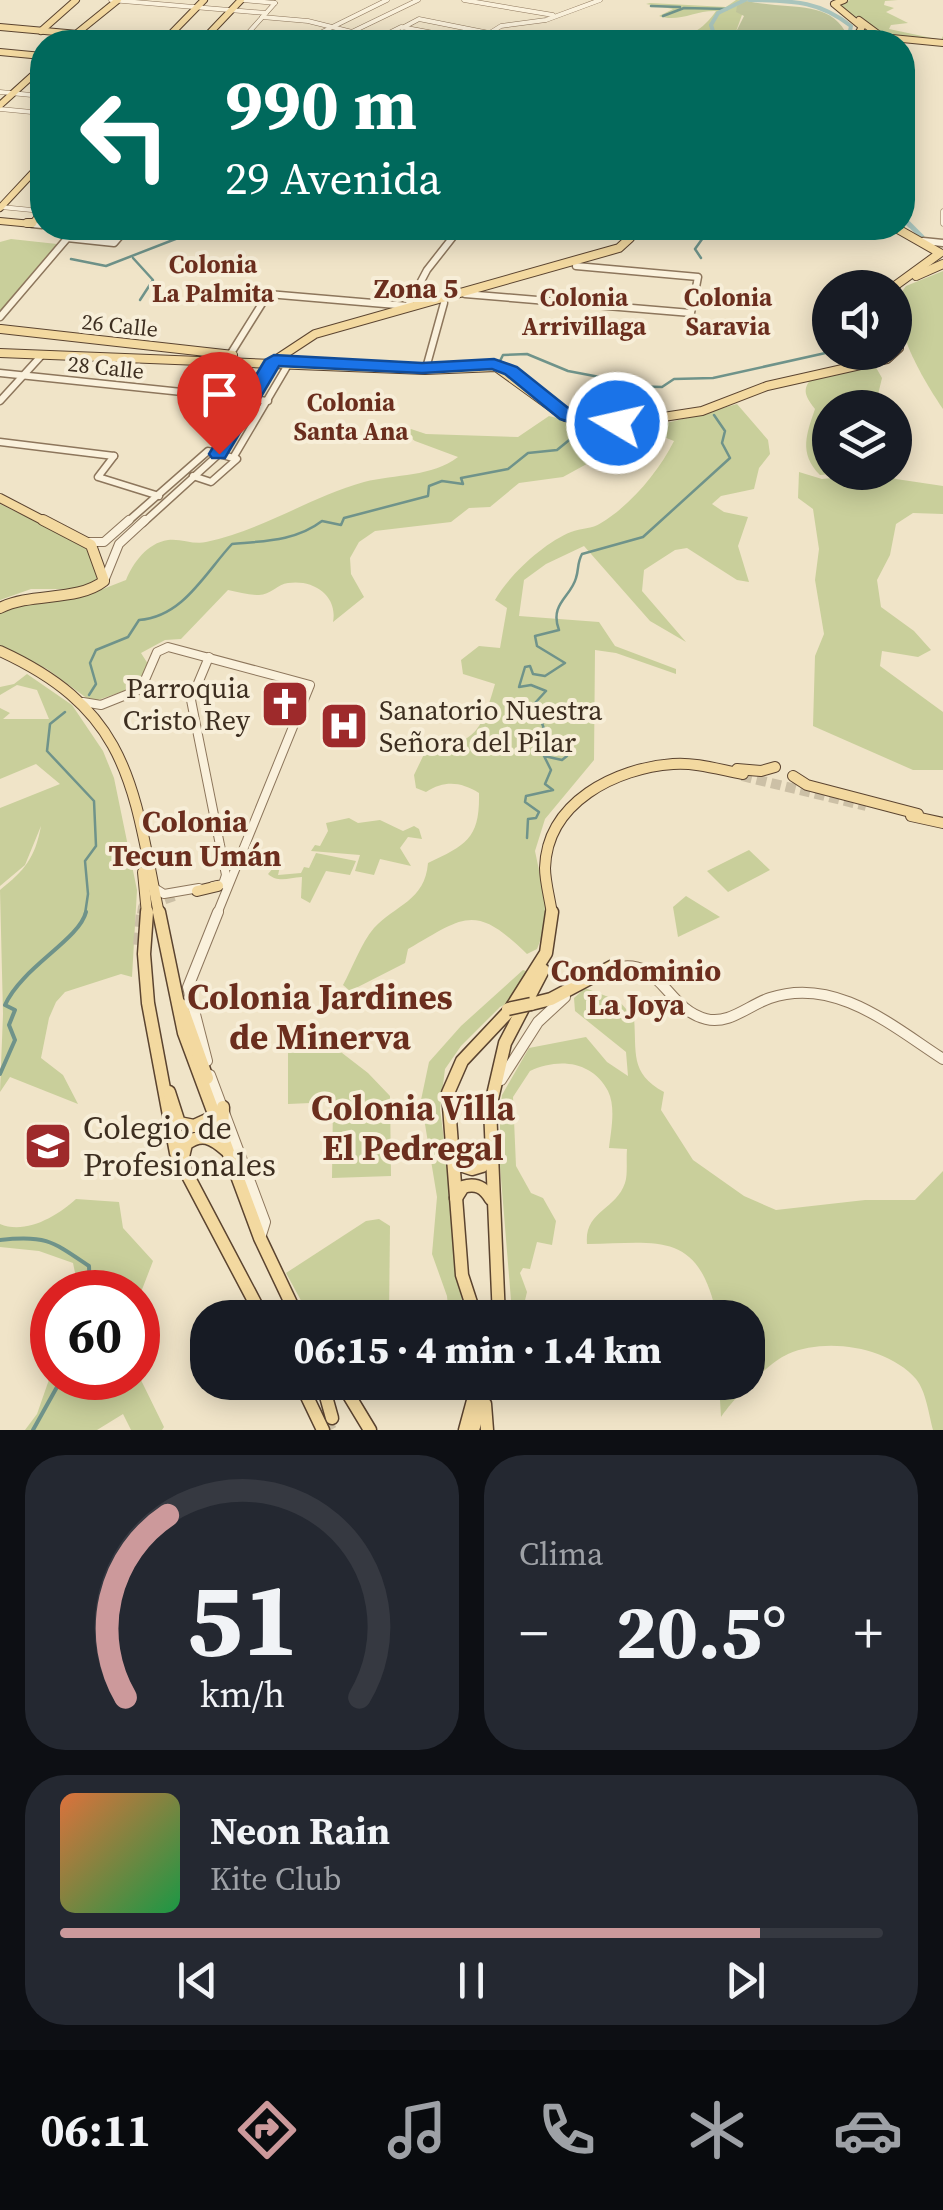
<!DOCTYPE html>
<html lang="es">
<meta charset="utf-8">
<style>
:root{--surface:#171b24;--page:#242831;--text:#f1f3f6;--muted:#9ea1a6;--line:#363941;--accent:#cc999b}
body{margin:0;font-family:"Source Serif 4",serif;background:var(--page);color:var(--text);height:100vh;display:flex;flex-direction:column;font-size:38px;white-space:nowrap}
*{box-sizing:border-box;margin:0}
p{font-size:32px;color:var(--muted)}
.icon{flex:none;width:55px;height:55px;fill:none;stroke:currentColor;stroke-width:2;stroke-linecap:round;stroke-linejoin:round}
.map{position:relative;height:1430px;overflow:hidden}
.details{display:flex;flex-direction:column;gap:25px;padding:25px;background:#0d0f14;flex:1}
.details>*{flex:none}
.hud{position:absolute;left:30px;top:30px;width:885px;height:210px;border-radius:40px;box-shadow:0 5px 25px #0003;background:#00695c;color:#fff;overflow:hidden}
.tools{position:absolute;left:812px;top:270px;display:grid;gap:20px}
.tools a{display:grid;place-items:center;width:100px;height:100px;border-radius:50%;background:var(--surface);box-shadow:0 5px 25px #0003;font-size:50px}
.speed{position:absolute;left:30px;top:1270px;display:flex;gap:20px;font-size:50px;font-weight:700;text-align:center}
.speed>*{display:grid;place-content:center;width:130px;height:130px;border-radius:50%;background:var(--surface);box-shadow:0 5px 25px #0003;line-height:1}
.speed .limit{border:15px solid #d22;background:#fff;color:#111}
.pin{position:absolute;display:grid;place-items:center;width:85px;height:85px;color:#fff;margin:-102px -42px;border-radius:50% 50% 50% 0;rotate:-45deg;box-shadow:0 0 10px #0007}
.pin .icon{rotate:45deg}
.me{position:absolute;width:110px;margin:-55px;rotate:279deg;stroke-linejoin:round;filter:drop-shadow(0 0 8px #0008)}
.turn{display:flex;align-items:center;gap:35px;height:210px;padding:0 30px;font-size:45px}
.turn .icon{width:130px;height:130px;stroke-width:2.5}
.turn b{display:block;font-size:70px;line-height:85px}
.big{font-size:75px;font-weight:800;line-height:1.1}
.details .tile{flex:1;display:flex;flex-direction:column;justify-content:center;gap:15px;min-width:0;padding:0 35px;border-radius:40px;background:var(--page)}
.details .dial{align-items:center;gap:0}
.dial svg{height:260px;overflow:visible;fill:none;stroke:var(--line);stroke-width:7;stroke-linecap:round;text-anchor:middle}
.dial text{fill:var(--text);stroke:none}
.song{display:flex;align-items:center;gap:30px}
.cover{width:120px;height:120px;border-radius:15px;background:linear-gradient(135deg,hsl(20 70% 55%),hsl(140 70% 35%))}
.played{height:10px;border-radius:5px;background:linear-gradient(90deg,var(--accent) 85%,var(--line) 85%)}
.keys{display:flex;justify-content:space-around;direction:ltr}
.heat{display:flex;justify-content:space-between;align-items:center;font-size:55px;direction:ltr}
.details .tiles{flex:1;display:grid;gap:25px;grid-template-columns:1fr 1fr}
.tile:last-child{grid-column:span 2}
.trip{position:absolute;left:190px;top:1300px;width:575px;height:100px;border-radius:40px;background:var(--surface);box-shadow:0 5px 25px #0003;font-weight:800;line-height:100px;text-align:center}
.dock{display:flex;height:160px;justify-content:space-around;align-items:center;background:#090b0e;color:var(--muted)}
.dock .icon{width:70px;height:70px}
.dock .current{color:var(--accent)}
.dock b{font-size:45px;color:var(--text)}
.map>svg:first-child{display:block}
.green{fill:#c9cf9b}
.cemetery{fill:#bfc49a}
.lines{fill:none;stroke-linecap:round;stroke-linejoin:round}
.stream-far1{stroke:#6f938a;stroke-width:2.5}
.stream{stroke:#6f938a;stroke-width:4}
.river-far1{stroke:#a9c4bc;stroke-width:4}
.river{stroke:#a9c4bc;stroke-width:5}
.major-tunnel-far1{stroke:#ccc0a6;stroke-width:10;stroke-dasharray:10 5;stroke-linecap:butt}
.major-tunnel{stroke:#ccc0a6;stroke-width:12;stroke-dasharray:12 6;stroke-linecap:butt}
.minor-far3-casing{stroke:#8d765c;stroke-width:5}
.minor-far2-casing{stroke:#8d765c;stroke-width:9}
.minor-far1-casing{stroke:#8d765c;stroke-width:10}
.minor-casing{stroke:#8d765c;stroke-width:12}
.major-far3-casing{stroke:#5b4430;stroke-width:8}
.major-far2-casing{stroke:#5b4430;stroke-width:10}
.major-far1-casing{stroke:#5b4430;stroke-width:12}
.major-casing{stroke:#5b4430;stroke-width:15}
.minor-far3{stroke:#faf1dc;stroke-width:4}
.minor-far2{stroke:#faf1dc;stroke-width:6}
.minor-far1{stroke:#faf1dc;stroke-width:8}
.minor{stroke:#faf1dc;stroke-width:10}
.major-far3{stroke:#f3d9a0;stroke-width:6}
.major-far2{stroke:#f3d9a0;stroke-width:8}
.major-far1{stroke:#f3d9a0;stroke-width:10}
.major{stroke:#f3d9a0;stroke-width:12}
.major-bridge-casing{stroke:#5b4430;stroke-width:15;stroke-linecap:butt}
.major-bridge{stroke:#f3d9a0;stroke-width:12}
.route{fill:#1a73e8;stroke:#114b97;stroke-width:2.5}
.labels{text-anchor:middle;stroke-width:8;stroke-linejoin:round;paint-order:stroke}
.far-street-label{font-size:22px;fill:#3d2e20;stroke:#f7eed8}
.far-neighbourhood-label{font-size:25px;font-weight:bold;fill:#6b2e1e;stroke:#f7eed8}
.far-quarter-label{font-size:28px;font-weight:bold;fill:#6b2e1e;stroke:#f7eed8}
.poi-label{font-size:28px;fill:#3d2e20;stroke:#f7eed8;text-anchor:end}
.neighbourhood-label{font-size:30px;font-weight:bold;fill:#6b2e1e;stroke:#f7eed8}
.near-poi-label{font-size:32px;fill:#3d2e20;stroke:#f7eed8;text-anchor:start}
.near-neighbourhood-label{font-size:35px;font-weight:bold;fill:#6b2e1e;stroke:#f7eed8}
</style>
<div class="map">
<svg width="943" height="1430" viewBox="0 0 943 1430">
<rect width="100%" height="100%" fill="#f0e4c8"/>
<g class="green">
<path d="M736,0L789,2L747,1L734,37L715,42H649L643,38L612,37C653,17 680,62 716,11C696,10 678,23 659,16L673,9L646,4L650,3L726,7Z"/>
<polygon points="850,0 898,0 885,1 884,5 894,8 886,12 908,23 891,25 889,29 941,40 943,36 943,43 882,36 839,5"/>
<polygon points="11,239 57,244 0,311 0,242"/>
<path d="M943,271V409C925,383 882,313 906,286Z"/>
<path d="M874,364L882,378L875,407L830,408V472L847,473L820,475C798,453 807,433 815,409C806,397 801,390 812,378Z"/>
<path d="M737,404L768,440L770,454L759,468L754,489L721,496L712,504L724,512L748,517L738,546L749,582L737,580L687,548L675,550L644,570L642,591L686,642L650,621L584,546L546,564L524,580L519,616L599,622L615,646L676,669V674L616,653L595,650L594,760L545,819L535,851L549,918L537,949L527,954C475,903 465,916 408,949L405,963L350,991L343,985C353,967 361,943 374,928C395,905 425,901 428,863C467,845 480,838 479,793C461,782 445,780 426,792L416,788L414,775L427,748C477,745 482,728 495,684L463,674L461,660L479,646L500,648L507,608L495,600C508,576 545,542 571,532C581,528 592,529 601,523C631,505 659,471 674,441L656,434L636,437L563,477L519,483L490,507L469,508L451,522L375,531L359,542L350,558L351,574L364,597L333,622C338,596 314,579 288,583C278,584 270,595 259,595C249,595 238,592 228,590L181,639L165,640L141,653L148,664L141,685L92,702L47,669L0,645V611L50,594L85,596L126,580C133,563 147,543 168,540C180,538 194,545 206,542C261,531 310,497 364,482C396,474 432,477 458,457L415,441L403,432L411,429L426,434L518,437L549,416L603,430L671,422Z"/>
<polygon points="799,472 822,479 884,473 896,479 943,486 943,514 913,513 896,524 890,555 877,580 881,607 914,631 931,650 918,657 882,651 880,666 943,712 943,770 913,770 813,726 815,656 824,634 815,580 819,549 813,509 798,498"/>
<polygon points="0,504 88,547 99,580 85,589 31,589 0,600"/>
<path d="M27,674L72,705L103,751L114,778L137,890L132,977L121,974L65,992L56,1002L49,1018L41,1058L63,1075L78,1104L10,1077L0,1092L3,1014L0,890C25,870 35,858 41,826L25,865L0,886V808L60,784L36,764L0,779V708L10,713L3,719H49L37,690L17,685L0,695V687L14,684Z"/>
<polygon points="349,818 358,823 380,820 403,831 414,826 419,829 422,839 408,837 400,848 411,866 380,859 374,875 355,871 360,855 311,851 315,845 320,846 328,831 326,823"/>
<path d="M272,848L283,854L278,875L301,873L304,867L309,868L316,853L356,861L350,875L326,871L310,903L301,898L302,877C288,878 278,883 268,874L274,867Z"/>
<polygon points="749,850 770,870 728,892 707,871"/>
<polygon points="686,896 720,917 678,937 673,907"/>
<polygon points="523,970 529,972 512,1001 500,1007 461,1046 445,1069 440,1109 464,1294 455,1317 449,1317 447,1296 432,1254 437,1197 421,1100 429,1062 461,1026"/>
<path d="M585,988L619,1001L634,1018C637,1052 629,1073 664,1092L661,1110L693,1160L744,1196L776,1210L865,1200H915L943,1171V1430H933C929,1415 926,1391 916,1379C888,1347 827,1337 788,1354C768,1363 733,1399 721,1417L719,1383L748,1382V1318L717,1317C699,1230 660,1243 587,1244C584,1211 616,1210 625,1183C628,1174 626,1159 627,1149L609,1148C611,1131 616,1107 608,1091C592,1060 557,1058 530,1071L513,1097L516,1166L531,1193L543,1198L556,1221L552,1245L537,1242L530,1269L523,1268L520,1273L527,1292L521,1317H509L511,1300L500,1166V1111L502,1095L529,1048L586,1037L607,1062L628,1076L626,1052L575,1011L574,998Z"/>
<polygon points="333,1046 368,1073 390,1096 391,1176 332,1178 333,1102 288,1104 288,1052 332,1049 333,1053"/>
<path d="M76,1199L119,1202L123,1228L153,1261L138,1300V1292H79L73,1263L39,1251L0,1247V1224C25,1235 58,1216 76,1199Z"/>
<polygon points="379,1219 390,1226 389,1317 310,1317 286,1273 366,1221"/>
<polygon points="52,1371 52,1378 138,1378 138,1374 164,1427 162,1430 131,1430 123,1414 97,1430 25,1430 37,1414"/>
</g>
<path class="cemetery" d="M747,1C788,10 827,0 845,31L832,35L823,42H715L734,36L744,16L736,12L737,6Z"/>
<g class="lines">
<g class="stream-far1">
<polyline points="651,6 680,7"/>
<polyline points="663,16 684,8 727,9"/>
<polyline points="133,258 153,280 140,300"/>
<polyline points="701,258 695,249 710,228"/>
<polyline points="71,259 106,266 191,233 237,228"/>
<polyline points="499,363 503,355 527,354 568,371 610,379"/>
<polyline points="614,380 626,385"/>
<polyline points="596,414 614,402 627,386 662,387 674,379 713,378 830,352"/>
<path d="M89,695L96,684L90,663L96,650L128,637L139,620C183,617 205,573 232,544C264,541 296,541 322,521L341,525L344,518L428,496L429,486L442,481L463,484L461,478L508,469L528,453L557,450L579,432"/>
<polyline points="65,712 50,724 47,751 94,801 96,846 85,861 88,894 85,914"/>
<path d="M527,838L528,819L536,818L539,812L525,802L526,796L553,790L545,784L551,770L544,756L562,760L567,756L561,747L548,741L540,717L524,715L546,691L531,685L519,687L525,667L530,666L533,674L545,676L565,663L537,646L535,636L559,630C549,604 571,597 576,578C579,569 577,563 582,554L643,537L730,458L722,443L725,431L714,415"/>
</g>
<g class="stream">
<path d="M0,1074L15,1040L9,1025L15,1010L5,1005C22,967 79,940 86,912"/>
<path d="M0,1240C46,1235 52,1241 89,1266L90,1292"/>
<polyline points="33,1430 62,1378"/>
</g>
<g class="river-far1">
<path d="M749,0C793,1 818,0 851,26L849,36L868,42"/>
<polyline points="668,42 699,40 713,31 711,25 718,13 745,0"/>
<polyline points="902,218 910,226"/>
</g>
<polyline class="river" points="908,223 922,237"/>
<g class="major-tunnel-far1">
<polyline points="742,776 866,806"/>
<polyline points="142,914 143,907 177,895"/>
</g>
<g class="major-tunnel">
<polyline points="139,945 142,912"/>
<polyline points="327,1423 331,1430"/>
</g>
<g class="minor-far3-casing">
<g id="minor-far3">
<polyline points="111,0 266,13"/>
<polyline points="243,0 275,3"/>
<polyline points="464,0 553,15"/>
<polyline points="262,17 308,21 352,32"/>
<polyline points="402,28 419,19 489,33"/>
<polyline points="240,42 275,3"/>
<polyline points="302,42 387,0"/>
<polyline points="331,42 418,0"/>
<polyline points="371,42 401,27 477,41 501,26 546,20 600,0"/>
<polyline points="398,42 402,42"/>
<polyline points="0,92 42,96"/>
<polyline points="0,109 42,113"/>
<polyline points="1,207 42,211"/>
<polyline points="943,211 943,224"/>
<polyline points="32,224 42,225"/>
</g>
</g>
<g class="minor-far2-casing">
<g id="minor-far2">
<polyline points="32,224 42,225"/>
<polyline points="68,228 123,233"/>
<polyline points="67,238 114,243 127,228"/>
<polyline points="923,241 943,243"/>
<polyline points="465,294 691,313 698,277 576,266"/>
<polyline points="0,317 76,228"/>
<polyline points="228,358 268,294 408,306 427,270 460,228"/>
<polyline points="426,368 444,303"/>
<polyline points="0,373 268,401"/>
<polyline points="0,401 41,356"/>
<polyline points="0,442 114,456"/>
<polyline points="114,456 98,477 159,496"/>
<polyline points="233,458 289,363"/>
<polyline points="126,523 208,451 237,459 211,482 193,476"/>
<polyline points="143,523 219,454 273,362"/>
</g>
</g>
<g class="minor-far1-casing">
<g id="minor-far1">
<polyline points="88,542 104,542 129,520"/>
<polyline points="104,581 119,544 145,520"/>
<polyline points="209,657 191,700 226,875 223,884 213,886"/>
<polyline points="83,702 101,705 141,689 157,652 168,647 310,685 217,914"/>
<polyline points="156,889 164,894 199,888"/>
</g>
</g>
<g class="minor-casing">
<g id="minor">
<path d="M611,969C661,953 665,1009 706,1019C729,1025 749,1005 770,998C835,976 892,1026 943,1059"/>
<polyline points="207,1061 188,987 218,912"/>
<polyline points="210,1075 265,1222 261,1235"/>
<polyline points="501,1080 538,1022 565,997"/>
</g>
</g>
<g class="major-far3-casing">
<g id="major-far3">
<polyline points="844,0 834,4 862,27 853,42"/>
<polyline points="859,20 882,37 943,43"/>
<polyline points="0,27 78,34"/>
<polyline points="41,31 76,0"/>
<polyline points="66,42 118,0"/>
<polyline points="163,42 204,0"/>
<polyline points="201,42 241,0"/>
<polyline points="0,52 42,56"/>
<polyline points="0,105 42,67"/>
<polyline points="0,208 42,163"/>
<polyline points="0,221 32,224 42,212"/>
</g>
</g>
<g class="major-far2-casing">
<g id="major-far2">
<polyline points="27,223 32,223"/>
<polyline points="916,276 943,264"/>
<polyline points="892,288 940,253 896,228"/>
<polyline points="1,329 233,355"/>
<polyline points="0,353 425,370 496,367 565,417 612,425 702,411 767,386 887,359 899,348 895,331"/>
<polyline points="873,356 881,352"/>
<polyline points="274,361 315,334 619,248 630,238 624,228"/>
<polyline points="0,498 48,523"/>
</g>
</g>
<g class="major-far1-casing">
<g id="major-far1">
<path d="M0,608C32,592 77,602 104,581L91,545L43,520"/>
<path d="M0,651C131,711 133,787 159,914"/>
<polyline points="737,769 761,771 775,767"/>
<polyline points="793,776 807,785 918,814"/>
<polyline points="911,816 943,823"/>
<polyline points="143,872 147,914"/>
<polyline points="197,891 218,886"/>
<path d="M552,914C550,899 545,882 545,868C547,802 616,768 673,764C695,762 721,770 743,774"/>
</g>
</g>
<g class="major-casing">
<g id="major">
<polyline points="147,912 144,954 148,1003 176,1153 263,1318"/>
<polyline points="159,912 184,1033 260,1238 298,1318"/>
<polyline points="531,1004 551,999 613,966"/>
<polyline points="181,1005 207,1078"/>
<polyline points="169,1092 179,1123 194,1126 207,1120"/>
<polyline points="222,1131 223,1107"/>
<polyline points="456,1154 460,1165 472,1169 482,1166 484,1153"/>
<path d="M181,1165L186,1144C202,1132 212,1138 226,1150"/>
<path d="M456,1198L463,1187C476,1183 484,1187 491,1199"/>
<polyline points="476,1318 462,1275 448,1093 462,1061 510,1010 546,953 552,912"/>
<polyline points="499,1318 490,1108 505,1043 543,970"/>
<polyline points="300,1382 323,1430"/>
<polyline points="322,1382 332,1418"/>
<polyline points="341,1382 370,1430"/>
<polyline points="485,1404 487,1430"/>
<polyline points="465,1430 478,1382"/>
<polyline points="473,1430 487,1382"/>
</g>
</g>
<use href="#minor-far3" class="minor-far3"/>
<use href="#minor-far2" class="minor-far2"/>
<use href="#minor-far1" class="minor-far1"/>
<use href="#minor" class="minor"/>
<use href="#major-far3" class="major-far3"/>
<use href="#major-far2" class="major-far2"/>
<use href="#major-far1" class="major-far1"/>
<use href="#major" class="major"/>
<g class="major-bridge-casing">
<polyline id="major-bridge" points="508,1009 531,1004"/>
</g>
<use href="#major-bridge" class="major-bridge"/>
</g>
<polygon class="route" points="274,355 422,363 494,359 517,367 572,411 617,418 626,423 617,428 587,427 560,419 505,374 492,369 422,373 279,366 225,458 212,458 209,454 265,360"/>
<defs>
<g id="church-square" transform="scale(2.5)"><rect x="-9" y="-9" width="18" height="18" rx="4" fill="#9e2a2b" stroke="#f7eed8"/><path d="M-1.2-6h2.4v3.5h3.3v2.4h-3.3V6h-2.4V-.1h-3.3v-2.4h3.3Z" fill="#fff"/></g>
<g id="hospital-square" transform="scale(2.5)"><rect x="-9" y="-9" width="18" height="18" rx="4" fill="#9e2a2b" stroke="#f7eed8"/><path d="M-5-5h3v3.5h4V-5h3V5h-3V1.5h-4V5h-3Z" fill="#fff"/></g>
<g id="university-square" transform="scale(2.5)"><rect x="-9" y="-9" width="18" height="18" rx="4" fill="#9e2a2b" stroke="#f7eed8"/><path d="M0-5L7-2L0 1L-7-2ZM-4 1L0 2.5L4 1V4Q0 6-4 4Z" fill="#fff"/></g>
</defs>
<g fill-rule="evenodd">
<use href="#church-square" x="285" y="704"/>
<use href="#hospital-square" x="344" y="726"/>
<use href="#university-square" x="48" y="1146"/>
</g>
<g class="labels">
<g class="far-street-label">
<text transform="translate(120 325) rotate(6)" y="8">26 Calle</text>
<text transform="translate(106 367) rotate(6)" y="8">28 Calle</text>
</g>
<g class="far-neighbourhood-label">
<text x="213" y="273">Colonia<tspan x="213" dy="29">La Palmita</tspan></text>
<text x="584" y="306">Colonia<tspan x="584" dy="29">Arrivillaga</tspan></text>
<text x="728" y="306">Colonia<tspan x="728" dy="29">Saravia</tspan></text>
<text x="351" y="411">Colonia<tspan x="351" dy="29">Santa Ana</tspan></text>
</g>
<g class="far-quarter-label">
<text x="416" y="298">Zona 5</text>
</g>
<g class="poi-label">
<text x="250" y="698">Parroquia<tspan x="250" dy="32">Cristo Rey</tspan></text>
<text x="379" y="720" text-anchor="start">Sanatorio Nuestra<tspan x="379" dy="32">Señora del Pilar</tspan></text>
</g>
<g class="neighbourhood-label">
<text x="195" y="832">Colonia<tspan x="195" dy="34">Tecun Umán</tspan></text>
<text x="636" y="981">Condominio<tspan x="636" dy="34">La Joya</tspan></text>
</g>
<g class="near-poi-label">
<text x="83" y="1139">Colegio de<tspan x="83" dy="37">Profesionales</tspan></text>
</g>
<g class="near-neighbourhood-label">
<text x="320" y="1009">Colonia Jardines<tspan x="320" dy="40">de Minerva</tspan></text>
<text x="413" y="1120">Colonia Villa<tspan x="413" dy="40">El Pedregal</tspan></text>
</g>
</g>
</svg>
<div class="tools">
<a><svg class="icon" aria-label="sound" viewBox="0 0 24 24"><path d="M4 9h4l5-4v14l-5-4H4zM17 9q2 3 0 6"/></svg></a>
<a><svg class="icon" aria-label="layers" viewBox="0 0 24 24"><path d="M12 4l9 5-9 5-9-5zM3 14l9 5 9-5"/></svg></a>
</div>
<div class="speed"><div class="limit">60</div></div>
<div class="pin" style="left:219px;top:454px;background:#d93025"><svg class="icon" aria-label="arrive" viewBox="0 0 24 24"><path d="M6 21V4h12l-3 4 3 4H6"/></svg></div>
<svg class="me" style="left:617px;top:423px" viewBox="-20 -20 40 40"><circle r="17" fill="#1a73e8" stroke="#fff" stroke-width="3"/><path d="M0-11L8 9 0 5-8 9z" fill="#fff"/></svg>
<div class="trip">06:15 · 4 min · 1.4 km</div>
<div class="hud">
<div class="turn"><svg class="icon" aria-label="left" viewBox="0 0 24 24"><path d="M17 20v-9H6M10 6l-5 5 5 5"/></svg><div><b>990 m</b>29 Avenida</div></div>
</div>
</div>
<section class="details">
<div class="tiles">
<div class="tile dial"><svg viewBox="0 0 100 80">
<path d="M14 69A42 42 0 1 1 86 69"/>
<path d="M14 69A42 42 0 0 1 27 13" stroke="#cc999b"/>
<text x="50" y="56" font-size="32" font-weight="700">51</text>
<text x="50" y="72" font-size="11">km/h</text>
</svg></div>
<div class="tile"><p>Clima</p>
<div class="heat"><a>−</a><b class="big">20.5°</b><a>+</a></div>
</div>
<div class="tile">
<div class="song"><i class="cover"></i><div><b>Neon Rain</b><p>Kite Club</p></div></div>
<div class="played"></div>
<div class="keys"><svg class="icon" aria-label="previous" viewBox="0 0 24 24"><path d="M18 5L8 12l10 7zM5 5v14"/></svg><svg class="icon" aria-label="pause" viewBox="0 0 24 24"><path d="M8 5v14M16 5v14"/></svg><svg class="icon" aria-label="next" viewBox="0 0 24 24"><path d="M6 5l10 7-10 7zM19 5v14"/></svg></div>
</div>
</div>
</section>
<nav class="dock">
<b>06:11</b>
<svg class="icon current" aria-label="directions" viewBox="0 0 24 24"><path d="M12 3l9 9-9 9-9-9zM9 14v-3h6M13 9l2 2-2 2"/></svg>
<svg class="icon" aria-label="music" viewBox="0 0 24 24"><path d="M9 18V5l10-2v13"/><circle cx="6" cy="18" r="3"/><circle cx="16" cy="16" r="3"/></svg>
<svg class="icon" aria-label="phone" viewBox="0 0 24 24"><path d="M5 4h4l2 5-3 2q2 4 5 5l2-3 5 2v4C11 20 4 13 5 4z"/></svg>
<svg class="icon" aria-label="climate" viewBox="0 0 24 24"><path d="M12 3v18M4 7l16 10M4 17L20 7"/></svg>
<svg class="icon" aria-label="car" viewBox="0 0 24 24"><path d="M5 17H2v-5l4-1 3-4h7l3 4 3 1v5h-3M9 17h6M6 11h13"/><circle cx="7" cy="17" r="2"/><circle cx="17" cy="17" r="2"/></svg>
</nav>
